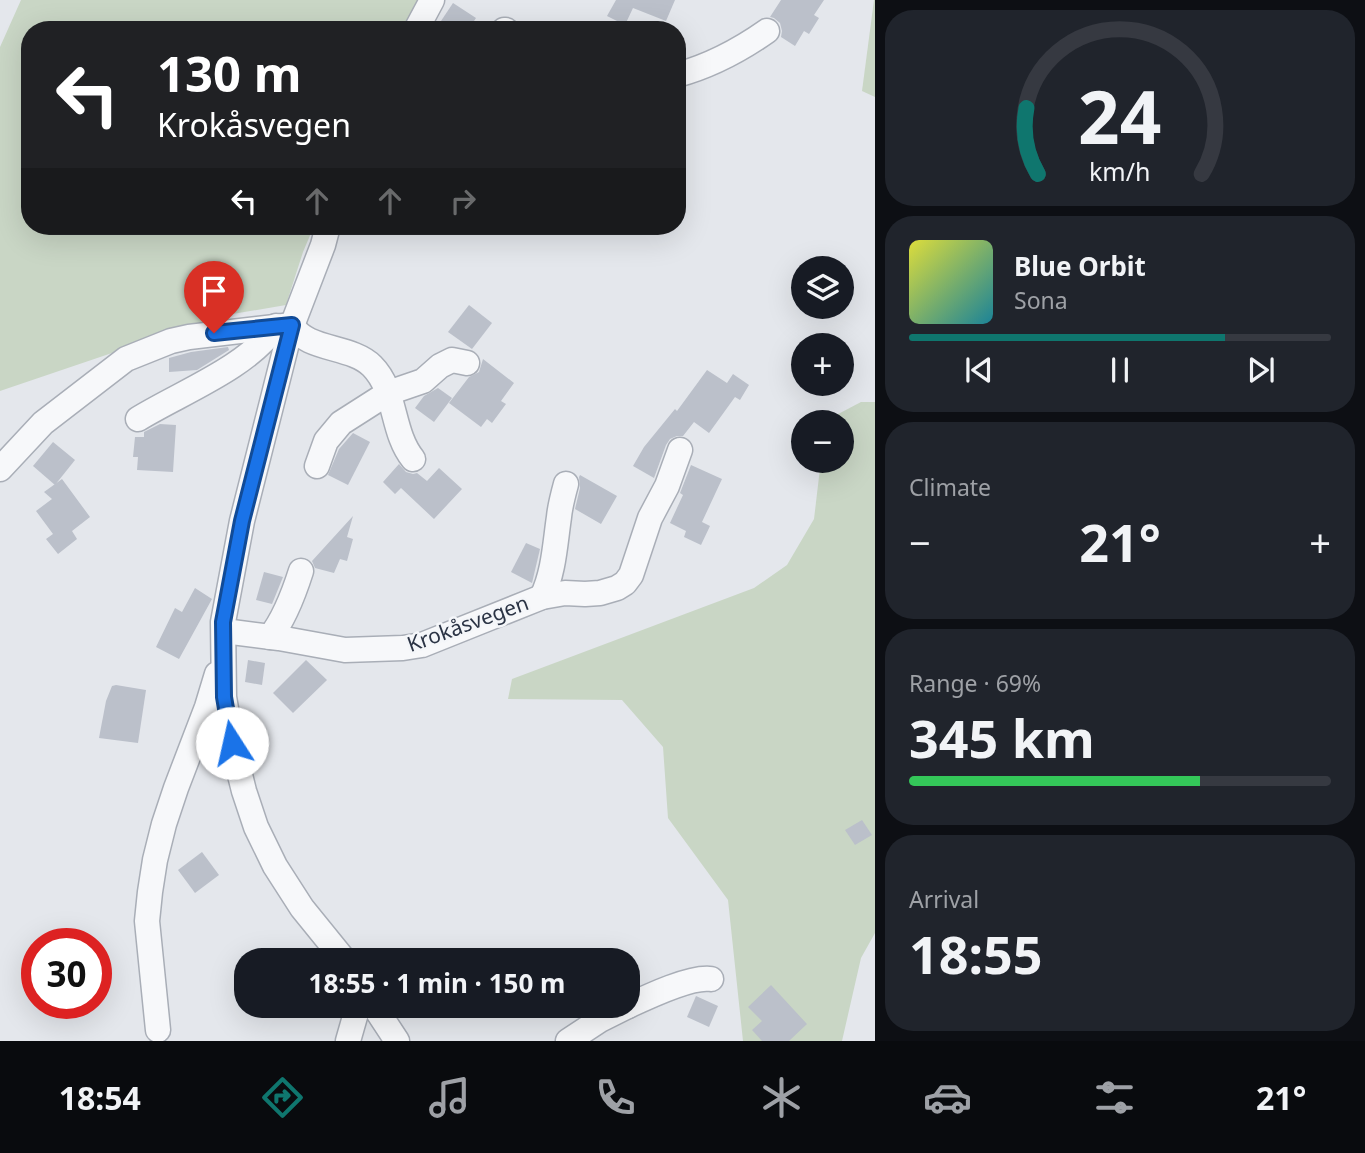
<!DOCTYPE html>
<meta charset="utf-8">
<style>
:root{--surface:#171b24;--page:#20242c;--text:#f1f3f6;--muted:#9ea1a6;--line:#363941;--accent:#0f766e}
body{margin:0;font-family:"Noto Sans",sans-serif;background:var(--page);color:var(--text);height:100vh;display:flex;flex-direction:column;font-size:26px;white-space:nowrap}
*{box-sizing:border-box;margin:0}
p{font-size:23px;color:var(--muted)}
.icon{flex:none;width:38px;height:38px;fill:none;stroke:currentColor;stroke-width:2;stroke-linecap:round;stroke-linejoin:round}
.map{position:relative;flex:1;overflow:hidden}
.panel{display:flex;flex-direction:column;gap:10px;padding:10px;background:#0d0f14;width:490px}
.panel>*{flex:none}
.hud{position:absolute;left:21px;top:21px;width:665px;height:214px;border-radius:28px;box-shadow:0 7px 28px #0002;background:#202124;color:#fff;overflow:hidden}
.tools{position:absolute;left:791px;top:256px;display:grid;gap:14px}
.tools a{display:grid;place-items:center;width:63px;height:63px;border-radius:50%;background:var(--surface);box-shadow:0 7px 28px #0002;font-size:35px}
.speed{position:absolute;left:21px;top:928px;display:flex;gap:14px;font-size:35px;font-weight:700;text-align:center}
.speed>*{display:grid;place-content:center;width:91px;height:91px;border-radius:50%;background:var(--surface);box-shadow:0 7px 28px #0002;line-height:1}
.speed .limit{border:10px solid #d22;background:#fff;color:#111}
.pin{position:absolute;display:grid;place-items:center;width:60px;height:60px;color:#fff;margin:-72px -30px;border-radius:50% 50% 50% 0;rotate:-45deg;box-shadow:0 0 7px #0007}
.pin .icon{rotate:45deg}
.me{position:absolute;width:77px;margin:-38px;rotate:350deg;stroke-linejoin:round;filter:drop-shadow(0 0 5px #0008)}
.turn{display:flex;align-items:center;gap:24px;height:147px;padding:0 21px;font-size:32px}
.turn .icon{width:91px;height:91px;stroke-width:2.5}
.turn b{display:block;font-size:49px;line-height:60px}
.lanes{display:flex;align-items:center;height:66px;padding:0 21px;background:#0003;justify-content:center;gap:35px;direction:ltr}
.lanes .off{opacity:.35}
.big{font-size:52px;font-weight:700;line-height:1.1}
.panel .card{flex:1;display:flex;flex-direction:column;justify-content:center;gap:10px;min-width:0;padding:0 24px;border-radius:28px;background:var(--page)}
.panel .dial{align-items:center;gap:0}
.dial svg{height:182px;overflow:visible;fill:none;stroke:var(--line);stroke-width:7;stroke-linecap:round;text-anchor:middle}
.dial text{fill:var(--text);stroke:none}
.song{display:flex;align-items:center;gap:21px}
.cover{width:84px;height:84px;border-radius:10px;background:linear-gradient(135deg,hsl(60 70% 55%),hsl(190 70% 35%))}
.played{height:7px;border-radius:4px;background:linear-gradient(90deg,var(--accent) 75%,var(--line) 75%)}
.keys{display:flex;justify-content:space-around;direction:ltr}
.heat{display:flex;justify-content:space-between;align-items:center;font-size:38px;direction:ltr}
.charge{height:10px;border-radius:5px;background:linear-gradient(90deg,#34c759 69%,var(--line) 0)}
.trip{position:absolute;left:234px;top:948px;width:406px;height:70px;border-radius:28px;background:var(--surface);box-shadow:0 7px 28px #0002;font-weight:700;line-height:70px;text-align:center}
.menu{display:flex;height:112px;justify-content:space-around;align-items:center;background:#090b0e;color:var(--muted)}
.menu .icon{width:49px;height:49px}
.menu .active{color:var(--accent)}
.menu b{font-size:32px;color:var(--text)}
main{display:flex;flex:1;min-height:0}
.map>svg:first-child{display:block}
.green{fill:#c9d6c5}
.building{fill:#bbc0ca}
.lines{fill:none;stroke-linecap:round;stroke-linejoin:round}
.minor-casing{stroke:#a9aeb7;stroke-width:27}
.minor{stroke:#f7f8fa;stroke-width:24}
.route-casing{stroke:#114b97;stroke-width:18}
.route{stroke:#1a73e8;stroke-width:12}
.labels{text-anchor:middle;stroke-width:5;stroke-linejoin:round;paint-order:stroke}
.street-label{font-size:21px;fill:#2b3445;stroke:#f4f6f9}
</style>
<main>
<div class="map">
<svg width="875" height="1041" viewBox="0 0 875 1041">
<rect width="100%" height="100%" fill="#e4e7ec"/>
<g class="green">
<polygon points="21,0 431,0 415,30 30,30 30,226 314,226 303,252 286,305 221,316 0,391 0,47"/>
<polygon points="874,0 875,0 875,97 862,91"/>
<polygon points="861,402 875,402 875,933 861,958 842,1041 743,1041 728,900 668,818 663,747 622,700 508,699 512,679 754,588 787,565 814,519 821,460 842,460 842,422 823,422"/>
</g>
<g class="building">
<polygon points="616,0 675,0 666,21 633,8 625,25 607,16"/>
<polygon points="781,0 824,0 814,15 819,18 809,34 804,31 795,46 781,37 782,31 780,23 774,18 770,17"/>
<polygon points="453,3 476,18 468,30 435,30"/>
<polygon points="469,305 492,323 472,349 448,332"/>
<polygon points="228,347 229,350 197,370 169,372 169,358 191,352"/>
<polygon points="483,359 514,383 501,401 506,404 492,423 487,419 481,427 449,403 469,377 479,372"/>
<polygon points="707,370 727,383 733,374 749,385 740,400 735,397 709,433 694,422 683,436 677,436 670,439 666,445 654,478 633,466 644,447 675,409 677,411"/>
<polygon points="438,388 452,398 434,422 415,408 424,396"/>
<polygon points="160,424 176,425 173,472 137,470 138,457 133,457 135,437 144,437 144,432"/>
<polygon points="353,433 370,442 348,485 328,475 339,449"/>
<polygon points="53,442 75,460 55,485 33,466"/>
<polygon points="399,464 406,472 413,474 417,473 427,481 439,468 462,489 434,519 401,488 395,494 383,482"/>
<polygon points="691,465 722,479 702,522 710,526 701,545 684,537 686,531 670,523 683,495 680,493"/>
<polygon points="580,475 617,496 601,524 575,509 580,488 579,477"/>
<polygon points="62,479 90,517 72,531 77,539 58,554 46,539 53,534 36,511 52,499 44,492"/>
<polygon points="353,516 347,537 353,539 347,561 340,559 334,573 315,568 312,561"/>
<polygon points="526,543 540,549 532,583 511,572"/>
<polygon points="264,572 283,577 272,604 256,600"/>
<polygon points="195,588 212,599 179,659 156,647 175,608 182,612"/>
<polygon points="248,660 265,663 262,685 245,682"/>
<polygon points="306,660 327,680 293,713 273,693"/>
<polygon points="116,685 146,690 138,743 99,738 106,701 112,686"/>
<polygon points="862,820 872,835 855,845 845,830"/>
<polygon points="202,852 219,875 195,893 178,870"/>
<polygon points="771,985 807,1024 789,1041 762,1041 752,1030 762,1021 748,1007"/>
<polygon points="696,996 718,1006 709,1027 687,1017"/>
</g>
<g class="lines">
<g class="minor-casing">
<g id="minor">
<polyline points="416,30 432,0"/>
<polyline points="504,30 506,30"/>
<path d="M677,75C710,66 740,50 767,31"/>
<polyline points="328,226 323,245 290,331 242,521 223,622 224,697 232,743 244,791 256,827 275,866 302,908 345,961"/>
<path d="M138,419C182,392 247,368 276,326"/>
<polyline points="317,466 326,441 341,423 388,393 423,381 440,366 452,360 467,363"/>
<path d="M0,469L43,423L126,359L171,341L189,337L292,325C306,351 351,345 372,366C397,391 391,432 413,459"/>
<path d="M542,597C554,572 555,544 559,517C560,506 563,495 566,484"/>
<polyline points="224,631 279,638 345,650 403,648 422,645 542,597 565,593 585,594 600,593 617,588 625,583 631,575 650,518 667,486 680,450"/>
<path d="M270,637C285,618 294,593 301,571"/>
<polyline points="374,1006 397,1041"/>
<path d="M628,1006C647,997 691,976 711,979"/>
<polyline points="158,1030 147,921 150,892 155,860 164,824 176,788 207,707 217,674"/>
<polyline points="348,1041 358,1006"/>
<polyline points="568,1041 600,1020 628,1006"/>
</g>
</g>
<use href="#minor" class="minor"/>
</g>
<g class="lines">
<g class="route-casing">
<polyline id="route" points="214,333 292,325 242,521 223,622 224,697 232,743"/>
</g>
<use href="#route" class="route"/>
</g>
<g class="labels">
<g class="street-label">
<text transform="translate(468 624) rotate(-20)" y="7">Krokåsvegen</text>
</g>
</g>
</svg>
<div class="tools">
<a><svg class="icon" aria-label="layers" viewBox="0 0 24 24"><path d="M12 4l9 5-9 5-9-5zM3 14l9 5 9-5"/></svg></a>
<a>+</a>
<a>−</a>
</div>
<div class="speed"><div class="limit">30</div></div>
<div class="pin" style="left:214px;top:333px;background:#d93025"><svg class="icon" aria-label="arrive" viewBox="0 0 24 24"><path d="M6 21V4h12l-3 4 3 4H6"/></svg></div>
<svg class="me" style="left:232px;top:743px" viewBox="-20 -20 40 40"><circle r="19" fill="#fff"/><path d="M0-13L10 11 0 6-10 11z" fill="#1a73e8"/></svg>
<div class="trip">18:55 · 1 min · 150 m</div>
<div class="hud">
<div class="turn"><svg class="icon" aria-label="left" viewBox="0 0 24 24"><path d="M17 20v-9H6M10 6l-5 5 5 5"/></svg><div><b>130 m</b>Krokåsvegen</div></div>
<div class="lanes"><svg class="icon" aria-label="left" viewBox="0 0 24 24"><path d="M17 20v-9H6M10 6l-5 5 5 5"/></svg><svg class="icon off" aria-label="ahead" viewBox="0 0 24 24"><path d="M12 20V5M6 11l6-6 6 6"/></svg><svg class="icon off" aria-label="ahead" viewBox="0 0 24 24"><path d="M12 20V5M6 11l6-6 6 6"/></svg><svg class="icon off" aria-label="right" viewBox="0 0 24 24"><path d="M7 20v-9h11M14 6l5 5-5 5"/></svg></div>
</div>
</div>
<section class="panel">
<div class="card dial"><svg viewBox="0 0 100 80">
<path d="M14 69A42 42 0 1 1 86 69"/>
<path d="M14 69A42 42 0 0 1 9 40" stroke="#0f766e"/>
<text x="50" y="56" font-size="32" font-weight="700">24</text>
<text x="50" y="72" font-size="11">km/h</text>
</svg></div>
<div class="card">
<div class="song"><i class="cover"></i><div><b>Blue Orbit</b><p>Sona</p></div></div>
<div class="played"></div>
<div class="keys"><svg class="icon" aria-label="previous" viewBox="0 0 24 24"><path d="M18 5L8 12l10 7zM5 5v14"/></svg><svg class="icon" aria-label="pause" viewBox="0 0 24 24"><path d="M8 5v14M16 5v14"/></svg><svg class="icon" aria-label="next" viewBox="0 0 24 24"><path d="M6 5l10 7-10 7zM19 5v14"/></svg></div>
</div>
<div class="card"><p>Climate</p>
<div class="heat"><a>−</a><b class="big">21°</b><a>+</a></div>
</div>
<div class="card"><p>Range · 69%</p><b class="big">345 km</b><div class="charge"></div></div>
<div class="card"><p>Arrival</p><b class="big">18:55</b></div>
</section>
</main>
<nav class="menu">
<b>18:54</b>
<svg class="icon active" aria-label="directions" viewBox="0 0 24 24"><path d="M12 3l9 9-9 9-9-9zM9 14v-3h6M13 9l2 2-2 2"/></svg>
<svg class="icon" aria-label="music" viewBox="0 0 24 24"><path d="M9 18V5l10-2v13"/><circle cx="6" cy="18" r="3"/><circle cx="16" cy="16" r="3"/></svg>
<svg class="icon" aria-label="phone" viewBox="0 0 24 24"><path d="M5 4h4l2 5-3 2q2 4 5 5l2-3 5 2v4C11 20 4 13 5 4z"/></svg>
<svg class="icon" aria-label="climate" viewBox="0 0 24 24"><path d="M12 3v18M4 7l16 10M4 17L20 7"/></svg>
<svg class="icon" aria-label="car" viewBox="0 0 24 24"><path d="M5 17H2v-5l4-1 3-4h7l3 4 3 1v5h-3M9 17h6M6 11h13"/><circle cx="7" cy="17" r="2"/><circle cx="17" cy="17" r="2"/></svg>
<svg class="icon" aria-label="filters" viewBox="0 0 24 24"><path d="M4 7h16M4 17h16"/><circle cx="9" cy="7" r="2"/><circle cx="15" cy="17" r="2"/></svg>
<b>21°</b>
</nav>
